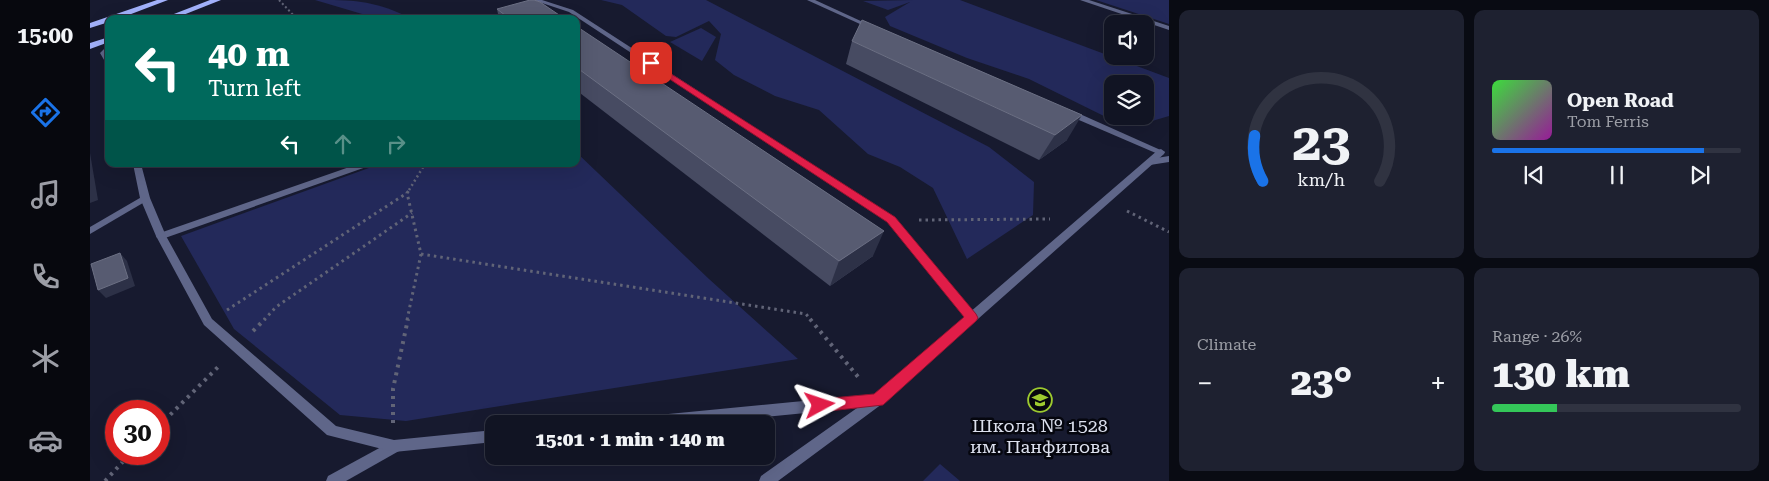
<!DOCTYPE html>
<meta charset="utf-8">
<style>
:root{--surface:#111423;--page:#1e2130;--text:#f1f3f6;--muted:#9c9ea6;--line:#303341;--accent:#1a73e8}
body{margin:0;font-family:"Roboto Serif",serif;background:var(--page);color:var(--text);height:100vh;display:flex;flex-direction:column;font-size:19px;white-space:nowrap}
*{box-sizing:border-box;margin:0}
p{font-size:16px;color:var(--muted)}
.icon{flex:none;width:28px;height:28px;fill:none;stroke:currentColor;stroke-width:2;stroke-linecap:round;stroke-linejoin:round}
.map{position:relative;flex:1;overflow:hidden}
.details{display:flex;flex-direction:column;gap:10px;padding:10px;background:#090b13;width:600px}
.details>*{flex:none}
.top-card{position:absolute;left:15px;top:15px;width:475px;height:152px;border-radius:10px;box-shadow:0 5px 20px #0002,0 0 0 1px var(--line);background:#00695c;color:#fff;overflow:hidden}
.controls{position:absolute;left:1014px;top:15px;display:grid;gap:10px}
.controls a{display:grid;place-items:center;width:50px;height:50px;border-radius:10px;background:var(--surface);box-shadow:0 5px 20px #0002,0 0 0 1px var(--line);font-size:25px}
.speed{position:absolute;left:15px;top:400px;display:flex;gap:10px;font-size:25px;font-weight:700;text-align:center}
.speed>*{display:grid;place-content:center;width:65px;height:65px;border-radius:50%;background:var(--surface);box-shadow:0 5px 20px #0002,0 0 0 1px var(--line);line-height:1}
.speed .limit{border:8px solid #d22;background:#fff;color:#111}
.pin{position:absolute;display:grid;place-items:center;width:42px;height:42px;color:#fff;margin:-21px;border-radius:10px;box-shadow:0 2px 8px #0006}
.me{position:absolute;width:55px;margin:-28px;rotate:85deg;stroke-linejoin:round;filter:drop-shadow(0 0 4px #0008)}
.turn{display:flex;align-items:center;gap:18px;height:105px;padding:0 20px;font-size:22px}
.turn .icon{width:65px;height:65px;stroke-width:2.5}
.turn b{display:block;font-size:35px;line-height:42px}
.lanes{display:flex;align-items:center;height:48px;padding:0 20px;background:#0003;justify-content:center;gap:25px;direction:ltr}
.lanes .off{opacity:.35}
.big{font-size:38px;font-weight:800;line-height:1.1}
.details .tile{flex:1;display:flex;flex-direction:column;justify-content:center;gap:8px;min-width:0;padding:0 18px;border-radius:10px;background:var(--page)}
.details .dial{align-items:center;gap:0}
.dial svg{height:130px;overflow:visible;fill:none;stroke:var(--line);stroke-width:7;stroke-linecap:round;text-anchor:middle}
.dial text{fill:var(--text);stroke:none}
.song{display:flex;align-items:center;gap:15px}
.cover{width:60px;height:60px;border-radius:8px;background:linear-gradient(135deg,hsl(120 70% 55%),hsl(300 70% 35%))}
.played{height:5px;border-radius:2px;background:linear-gradient(90deg,var(--accent) 85%,var(--line) 85%)}
.keys{display:flex;justify-content:space-around;direction:ltr}
.heat{display:flex;justify-content:space-between;align-items:center;font-size:28px;direction:ltr}
.charge{height:8px;border-radius:4px;background:linear-gradient(90deg,#34c759 26%,var(--line) 0)}
.details .tiles{flex:1;display:grid;gap:10px;grid-template-columns:repeat(2,1fr)}
.trip{position:absolute;left:395px;top:415px;width:290px;height:50px;border-radius:10px;background:var(--surface);box-shadow:0 5px 20px #0002,0 0 0 1px var(--line);font-weight:800;line-height:50px;text-align:center}
main{display:flex;flex:1;min-height:0}
.tab-bar{display:flex;flex-direction:column;width:90px;justify-content:space-around;align-items:center;background:#07080e;color:var(--muted)}
.tab-bar .icon{width:35px;height:35px}
.tab-bar .on{color:var(--accent)}
.tab-bar b{font-size:22px;color:var(--text)}
.map>svg:first-child{display:block}
.green{fill:#23295a;fill-rule:evenodd}
.lines{fill:none;stroke-linecap:round;stroke-linejoin:round}
.path-far3{stroke:#616477;stroke-width:2;stroke-dasharray:2 2.5;stroke-linecap:butt}
.path-far2{stroke:#616477;stroke-width:2.5;stroke-dasharray:2 3;stroke-linecap:butt}
.path-far1{stroke:#616477;stroke-width:3;stroke-dasharray:2.5 4;stroke-linecap:butt}
.path{stroke:#616477;stroke-width:4;stroke-dasharray:3 5;stroke-linecap:butt}
.service{fill:#5f6689;fill-rule:evenodd}
.minor{fill:#5f6689;fill-rule:evenodd}
.primary{fill:#a2b1fb;fill-rule:evenodd}
.wall{fill:#474b62}
.shaded-wall{fill:#2d3147}
.building{fill:#575b71;stroke:#6c7084}
.route{fill:#e11d48;stroke:#92132f}
.labels{text-anchor:middle;stroke-width:5;stroke-linejoin:round;paint-order:stroke}
.near-poi-label{font-size:18px;fill:#dce0ee;stroke:#05060e}
</style>
<main>
<nav class="tab-bar">
<b>15:00</b>
<svg class="icon on" aria-label="directions" viewBox="0 0 24 24"><path d="M12 3l9 9-9 9-9-9zM9 14v-3h6M13 9l2 2-2 2"/></svg>
<svg class="icon" aria-label="music" viewBox="0 0 24 24"><path d="M9 18V5l10-2v13"/><circle cx="6" cy="18" r="3"/><circle cx="16" cy="16" r="3"/></svg>
<svg class="icon" aria-label="phone" viewBox="0 0 24 24"><path d="M5 4h4l2 5-3 2q2 4 5 5l2-3 5 2v4C11 20 4 13 5 4z"/></svg>
<svg class="icon" aria-label="climate" viewBox="0 0 24 24"><path d="M12 3v18M4 7l16 10M4 17L20 7"/></svg>
<svg class="icon" aria-label="car" viewBox="0 0 24 24"><path d="M5 17H2v-5l4-1 3-4h7l3 4 3 1v5h-3M9 17h6M6 11h13"/><circle cx="7" cy="17" r="2"/><circle cx="17" cy="17" r="2"/></svg>
</nav>
<div class="map">
<svg width="1079" height="481" viewBox="0 0 1079 481">
<rect width="100%" height="100%" fill="#171a2f"/>
<g class="green">
<path d="M225,0C261,0 282,0 316,16L314,19H289Z"/>
<polygon points="511,0 616,0 899,147 944,182 943,215 877,259 843,188 810,167 778,154 729,110 685,96 644,75 625,60 631,34 619,21 586,37 576,36 532,5"/>
<path d="M823,0H870L1079,78V116L1052,124L1024,121L939,79L877,58L800,26L795,17L820,2L798,10L773,1ZM1022,84H1055V116H1022Z"/>
<polygon points="1006,0 1079,0 1079,24"/>
<polygon points="611,28 626,37 612,61 580,42"/>
<polygon points="486,152 619,279 708,359 316,421 250,415 144,329 91,236 290,164 486,164"/>
<polygon points="850,464 870,481 833,481"/>
</g>
<g class="lines">
<polyline class="path-far3" points="189,0 207,19"/>
<polyline class="path-far2" points="319,190 335,164"/>
<g class="path-far1">
<polyline points="1037,211 1079,232"/>
<polyline points="829,220 960,219"/>
<polyline points="331,254 716,314 721,320"/>
<polyline points="137,310 317,193"/>
<polyline points="174,320 186,307 322,213"/>
<polyline points="317,320 331,254 317,193 320,189"/>
</g>
<g class="path">
<polyline points="720,319 769,378"/>
<polyline points="163,331 175,319"/>
<polyline points="303,423 303,389 318,319"/>
<polyline points="69,426 131,364"/>
<polyline points="15,481 40,454"/>
</g>
<g class="service">
<polygon points="443,0 452,0 483,10 804,218 886,315 888,318 886,321 882,323 878,321 798,222 479,12"/>
<polygon points="717,0 725,0 786,28 781,29"/>
<polygon points="975,110 981,110 1075,152 1071,155 1068,154 975,114"/>
<polygon points="1079,156 1079,162 1060,165 1056,162 1060,159"/>
<polygon points="268,164 280,164 279,166 75,238 67,238 66,236 67,234"/>
<polygon points="55,195 60,198 58,200 0,234 0,227"/>
<polygon points="304,440 309,441 311,446 309,451 256,481 236,481 238,476"/>
</g>
<g class="minor">
<polygon points="990,0 999,0 1079,26 1079,30"/>
<polygon points="19,44 19,51 16,53 19,57 19,66 17,65 10,53"/>
<polygon points="1071,149 1075,152 1074,154 792,404 688,481 669,481 671,476 767,408 602,424 531,424 532,420 537,418 785,394 1068,150"/>
<polygon points="43,164 51,164 60,198 76,236 122,319 246,426 304,440 404,430 404,442 304,452 237,435 114,325 66,236 50,198"/>
</g>
<g class="primary">
<polygon points="67,0 78,0 28,19 19,19 19,22 0,28 0,23"/>
<polygon points="120,0 131,0 83,19 71,19"/>
<polygon points="19,37 19,42 0,49 0,43"/>
</g>
</g>
<g class="wall">
<polygon points="407,9 475,19 409,19"/>
<polygon points="486,26 783,256 740,286 486,90"/>
<polygon points="762,41 977,140 949,160 756,64"/>
</g>
<g class="shaded-wall">
<polygon points="992,115 977,140 949,160 965,135"/>
<polygon points="0,153 8,200 0,203"/>
<polygon points="794,231 783,256 740,286 749,261"/>
<polygon points="30,253 37,261 45,286 16,298 8,290"/>
</g>
<g class="building">
<polygon points="440,0 444,0 450,2 475,19 420,19 407,9"/>
<polygon points="772,20 992,115 965,135 762,41"/>
<polygon points="486,26 794,231 749,261 486,67"/>
<polygon points="30,253 38,278 8,290 1,264"/>
</g>
<polygon class="route" points="561,61 805,217 886,314 888,318 886,321 793,405 730,412 725,410 722,405 725,401 730,399 784,394 874,317 797,222 558,65 558,62"/>
<defs>
<g id="school-ring" transform="scale(1.25)"><circle r="9.5" fill="#05060e" stroke="#9dca2f" stroke-width="1.5"/><path d="M0-5L7-2L0 1L-7-2ZM-4 1L0 2.5L4 1V4Q0 6-4 4Z" fill="#9dca2f"/></g>
</defs>
<g fill-rule="evenodd">
<use href="#school-ring" x="950" y="400"/>
</g>
<g class="labels">
<g class="near-poi-label">
<text x="950" y="432">Школа № 1528<tspan x="950" dy="21">им. Панфилова</tspan></text>
</g>
</g>
</svg>
<div class="controls">
<a><svg class="icon" aria-label="sound" viewBox="0 0 24 24"><path d="M4 9h4l5-4v14l-5-4H4zM17 9q2 3 0 6"/></svg></a>
<a><svg class="icon" aria-label="layers" viewBox="0 0 24 24"><path d="M12 4l9 5-9 5-9-5zM3 14l9 5 9-5"/></svg></a>
</div>
<div class="speed"><div class="limit">30</div></div>
<div class="pin" style="left:561px;top:63px;background:#d93025"><svg class="icon" aria-label="arrive" viewBox="0 0 24 24"><path d="M6 21V4h12l-3 4 3 4H6"/></svg></div>
<svg class="me" style="left:730px;top:405px" viewBox="-20 -20 40 40"><path d="M0-17L14 15 0 8-14 15z" fill="#e11d48" stroke="#fff" stroke-width="4"/></svg>
<div class="trip">15:01 · 1 min · 140 m</div>
<div class="top-card">
<div class="turn"><svg class="icon" aria-label="left" viewBox="0 0 24 24"><path d="M17 20v-9H6M10 6l-5 5 5 5"/></svg><div><b>40 m</b>Turn left</div></div>
<div class="lanes"><svg class="icon" aria-label="left" viewBox="0 0 24 24"><path d="M17 20v-9H6M10 6l-5 5 5 5"/></svg><svg class="icon off" aria-label="ahead" viewBox="0 0 24 24"><path d="M12 20V5M6 11l6-6 6 6"/></svg><svg class="icon off" aria-label="right" viewBox="0 0 24 24"><path d="M7 20v-9h11M14 6l5 5-5 5"/></svg></div>
</div>
</div>
<section class="details">
<div class="tiles">
<div class="tile dial"><svg viewBox="0 0 100 80">
<path d="M14 69A42 42 0 1 1 86 69"/>
<path d="M14 69A42 42 0 0 1 9 41" stroke="#1a73e8"/>
<text x="50" y="56" font-size="32" font-weight="700">23</text>
<text x="50" y="72" font-size="11">km/h</text>
</svg></div>
<div class="tile">
<div class="song"><i class="cover"></i><div><b>Open Road</b><p>Tom Ferris</p></div></div>
<div class="played"></div>
<div class="keys"><svg class="icon" aria-label="previous" viewBox="0 0 24 24"><path d="M18 5L8 12l10 7zM5 5v14"/></svg><svg class="icon" aria-label="pause" viewBox="0 0 24 24"><path d="M8 5v14M16 5v14"/></svg><svg class="icon" aria-label="next" viewBox="0 0 24 24"><path d="M6 5l10 7-10 7zM19 5v14"/></svg></div>
</div>
<div class="tile"><p>Climate</p>
<div class="heat"><a>−</a><b class="big">23°</b><a>+</a></div>
</div>
<div class="tile"><p>Range · 26%</p><b class="big">130 km</b><div class="charge"></div></div>
</div>
</section>
</main>
